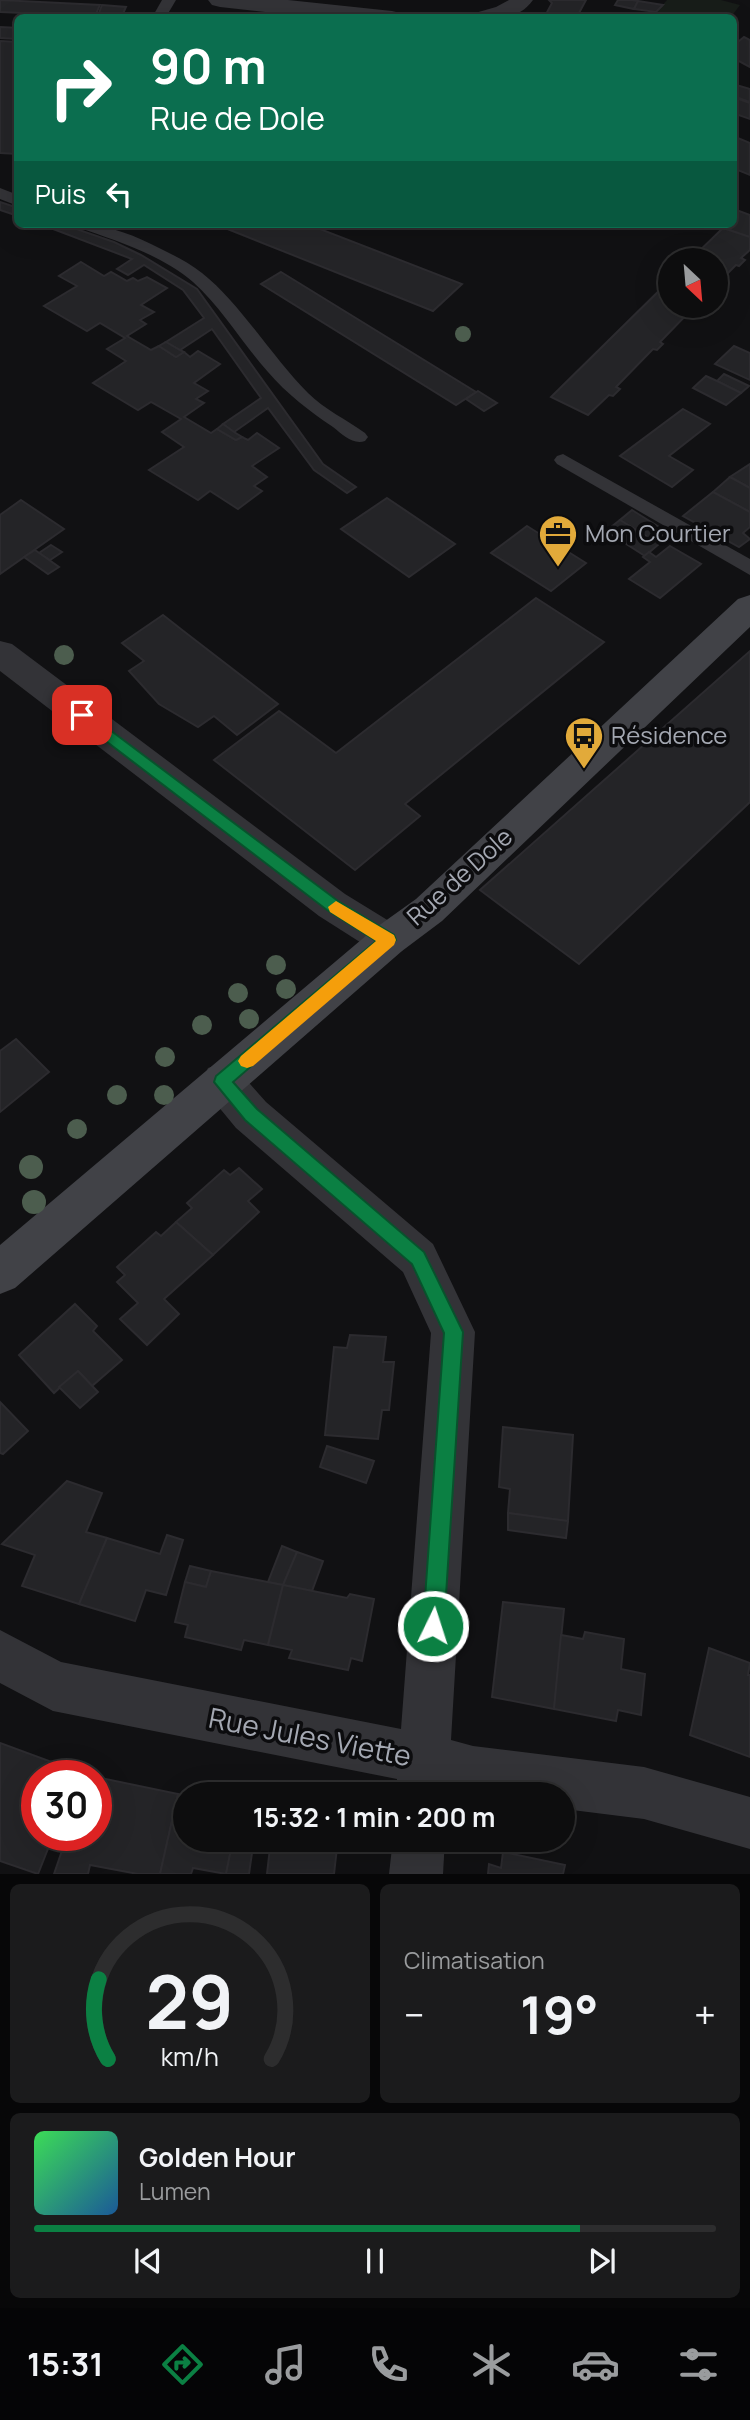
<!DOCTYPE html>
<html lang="fr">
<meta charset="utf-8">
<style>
:root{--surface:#0d0d0e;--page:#1b1b1c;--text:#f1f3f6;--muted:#9a9c9e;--line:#2d2d2e;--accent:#0b8043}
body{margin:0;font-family:Manrope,sans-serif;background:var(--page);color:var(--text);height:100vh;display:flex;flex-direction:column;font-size:26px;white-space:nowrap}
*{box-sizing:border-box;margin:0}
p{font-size:23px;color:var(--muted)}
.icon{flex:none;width:38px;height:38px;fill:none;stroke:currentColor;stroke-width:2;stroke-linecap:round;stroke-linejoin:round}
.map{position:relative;height:1874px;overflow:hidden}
.side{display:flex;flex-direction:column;gap:10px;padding:10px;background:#070708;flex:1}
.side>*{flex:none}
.hud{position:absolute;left:14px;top:14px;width:723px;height:214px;border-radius:10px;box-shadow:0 7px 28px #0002,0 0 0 2px var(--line);background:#0b6e4f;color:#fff;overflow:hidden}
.needle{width:46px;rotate:154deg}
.fabs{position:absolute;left:658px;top:248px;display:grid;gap:14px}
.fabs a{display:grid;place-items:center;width:70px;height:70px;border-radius:50%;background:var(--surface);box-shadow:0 7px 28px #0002,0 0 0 2px var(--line);font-size:35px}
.speed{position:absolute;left:21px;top:1760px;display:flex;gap:14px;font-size:35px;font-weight:700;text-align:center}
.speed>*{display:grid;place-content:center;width:91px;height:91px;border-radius:50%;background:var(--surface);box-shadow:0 7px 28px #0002,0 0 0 2px var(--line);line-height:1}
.speed .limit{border:10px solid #d22;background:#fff;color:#111}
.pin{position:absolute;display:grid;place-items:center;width:60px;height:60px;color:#fff;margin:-30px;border-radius:14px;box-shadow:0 4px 10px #0006}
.me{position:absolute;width:77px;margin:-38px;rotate:4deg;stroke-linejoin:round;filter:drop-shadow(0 0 5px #0008)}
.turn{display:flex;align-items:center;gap:24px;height:147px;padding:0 21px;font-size:32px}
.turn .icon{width:91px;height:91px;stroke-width:2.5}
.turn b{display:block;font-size:49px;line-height:60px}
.then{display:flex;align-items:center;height:66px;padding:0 21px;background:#0003;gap:14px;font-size:26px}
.big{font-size:52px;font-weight:700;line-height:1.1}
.side .widget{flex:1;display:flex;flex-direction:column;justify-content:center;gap:10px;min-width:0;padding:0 24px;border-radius:10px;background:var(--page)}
.side .dial{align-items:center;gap:0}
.dial svg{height:182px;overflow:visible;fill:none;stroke:var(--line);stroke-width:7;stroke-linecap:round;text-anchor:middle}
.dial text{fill:var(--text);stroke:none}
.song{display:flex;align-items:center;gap:21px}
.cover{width:84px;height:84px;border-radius:10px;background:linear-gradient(135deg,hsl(130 70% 55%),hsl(210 70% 35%))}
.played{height:7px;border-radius:4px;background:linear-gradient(90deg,var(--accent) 80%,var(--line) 80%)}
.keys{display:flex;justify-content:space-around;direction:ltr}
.heat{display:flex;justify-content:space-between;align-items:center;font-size:38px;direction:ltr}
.side .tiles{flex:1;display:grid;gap:10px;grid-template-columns:1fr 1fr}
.widget:last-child{grid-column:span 2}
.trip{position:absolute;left:173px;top:1782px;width:402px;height:70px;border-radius:35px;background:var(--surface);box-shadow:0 7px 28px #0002,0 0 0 2px var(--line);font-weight:700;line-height:70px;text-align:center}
.menu{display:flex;height:112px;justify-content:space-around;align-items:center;background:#050506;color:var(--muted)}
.menu .icon{width:49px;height:49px}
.menu .current{color:var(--accent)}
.menu b{font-size:32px;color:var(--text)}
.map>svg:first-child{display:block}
.green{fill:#181d19}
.building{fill:#242427;stroke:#2c2b2f;stroke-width:2}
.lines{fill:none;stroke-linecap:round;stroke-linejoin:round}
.lane{fill:#333337;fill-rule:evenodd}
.street{fill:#333337;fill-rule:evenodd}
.secondary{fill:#414247;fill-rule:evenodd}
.tree{fill:#4c5d4e}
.route{fill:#0b8043;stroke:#07532c;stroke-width:2}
.slow{fill:#f59e0b}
.labels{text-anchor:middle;stroke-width:7;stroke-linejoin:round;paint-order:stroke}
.poi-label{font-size:24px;fill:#a4a8b2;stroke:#0c0c0e;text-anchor:start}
.street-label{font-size:24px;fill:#a4a8b2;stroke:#0c0c0e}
.near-street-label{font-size:28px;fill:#a4a8b2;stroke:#0c0c0e}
</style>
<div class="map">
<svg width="750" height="1874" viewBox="0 0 750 1874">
<rect width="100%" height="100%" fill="#111113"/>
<polygon class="green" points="667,0 721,0 740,5 731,17 654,15"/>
<g class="building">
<polygon points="0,0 100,5 95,16 0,12"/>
<polygon points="549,0 586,0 579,13 576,13 573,18 545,16 552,3"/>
<polygon points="618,0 632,0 638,1 634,9 615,5"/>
<polygon points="638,1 663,5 656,12 634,9"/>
<polygon points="102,5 126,7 121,18 97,18"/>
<polygon points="0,27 18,28 18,39 0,38"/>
<polygon points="744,37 750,40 750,67 733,58 733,46"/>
<polygon points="0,41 18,42 18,154 0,153"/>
<polygon points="733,84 750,89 750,102 733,96"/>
<polygon points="733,97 750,103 750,119 733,113"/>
<polygon points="733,136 750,143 750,175 733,168"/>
<polygon points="0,202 18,208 18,216 0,210"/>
<polygon points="739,211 750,215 750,237 723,228 726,224 733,224 733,217"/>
<polygon points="40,224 62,224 114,242 141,255 197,289 323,464 356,487 347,493 314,470 268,408 234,432 223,424 261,398 212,329 180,350 166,342 204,318 183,290 144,265 128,275 117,269 132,259"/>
<polygon points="215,224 307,224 462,284 433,311"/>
<polygon points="723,228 750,237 750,250 741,258 745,260 739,266 736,265 716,285 716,261 689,261"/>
<polygon points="81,262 104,276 111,272 127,281 133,278 138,281 147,277 167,288 141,305 154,312 140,320 146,324 127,336 151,350 159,346 176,357 184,352 190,357 198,351 220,364 194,383 208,391 196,399 204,403 184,417 211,433 217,429 236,440 242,437 248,440 257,433 279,448 252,466 267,477 254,486 262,491 238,509 210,491 198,500 149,470 184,447 162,432 181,419 151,402 138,410 93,383 126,361 107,349 125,338 100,323 87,331 44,306 77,286 59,276"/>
<polygon points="281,272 476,392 456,405 261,284"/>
<polygon points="670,280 670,306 695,306 660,342 663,344 657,350 653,349 616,387 620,389 613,396 609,395 588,415 551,397"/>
<polygon points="166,342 180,350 184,352 176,357 159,346"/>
<polygon points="734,346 750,353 750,380 715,364"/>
<polygon points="724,374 749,386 741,393 717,381"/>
<polygon points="706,376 717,381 741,393 726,405 693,388"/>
<polygon points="478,391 497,403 484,411 466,399"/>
<polygon points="683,409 710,424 669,456 693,470 672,487 620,456"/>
<polygon points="223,424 234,432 242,437 236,440 217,429"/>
<polygon points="750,464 750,488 730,477"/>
<polygon points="730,477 750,488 750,512 713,492"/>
<polygon points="713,492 750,512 750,527 743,533 750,539 739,547 683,516"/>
<polygon points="387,498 455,544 409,577 341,529"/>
<polygon points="21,500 64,529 0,574 0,515"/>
<polygon points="632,510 667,532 654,541 620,520"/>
<polygon points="620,520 654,541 659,544 645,556 606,531"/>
<polygon points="527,526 586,563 551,591 491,553"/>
<polygon points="51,545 62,552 50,560 39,553"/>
<polygon points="670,546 701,564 660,598 629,579 650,562 643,557 649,552 656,557"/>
<polygon points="35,550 59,567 48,574 24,557"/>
<polygon points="536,598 604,642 405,804 420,816 355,870 214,760 279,711 336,753"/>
<polygon points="163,615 186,633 278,704 237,735 214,716 198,727 159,704 129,671 144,661 122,643"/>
<polygon points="750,651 750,802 579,964 480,890"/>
<polygon points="16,1039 49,1072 0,1112 0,1051"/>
<polygon points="239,1168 262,1189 248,1201 259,1212 213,1255 176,1222 192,1208 187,1203 224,1170 230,1175"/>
<polygon points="176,1222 213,1255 164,1299 179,1314 147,1345 120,1319 138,1303 117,1282 125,1275 117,1267 156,1232 161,1236"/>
<polygon points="75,1304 97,1326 93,1331 122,1360 92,1386 78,1371 54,1393 19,1355"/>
<polygon points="350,1335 386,1337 383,1362 394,1362 389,1410 382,1410 378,1439 325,1435 334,1347 347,1348"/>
<polygon points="78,1371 98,1392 80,1408 59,1387"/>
<polygon points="0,1402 28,1431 3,1454 0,1453"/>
<polygon points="503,1427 573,1435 568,1521 508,1513 510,1489 499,1487"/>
<polygon points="327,1446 374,1461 366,1483 320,1467"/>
<polygon points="67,1481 102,1493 86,1532 107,1538 79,1604 22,1586 35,1555 2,1544"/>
<polygon points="508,1513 568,1521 566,1538 508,1530"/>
<polygon points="167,1535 183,1540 166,1595 146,1590 135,1621 79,1604 107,1538 160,1554"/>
<polygon points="282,1546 297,1552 283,1585 268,1582"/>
<polygon points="297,1552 323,1561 312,1591 283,1585"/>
<polygon points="190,1566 211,1571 206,1587 185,1582"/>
<polygon points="211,1571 283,1585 268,1645 244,1640 241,1650 185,1637 188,1625 175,1622 185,1582 206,1587"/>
<polygon points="283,1585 347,1598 350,1594 374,1599 362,1661 351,1658 348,1670 289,1658 292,1650 268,1645"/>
<polygon points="503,1602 564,1609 554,1709 492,1697"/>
<polygon points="585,1632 624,1639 621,1669 645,1674 641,1715 618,1710 616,1721 554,1709 561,1635 583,1639"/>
<polygon points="709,1648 750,1663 748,1675 750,1675 750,1757 690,1735"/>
<polygon points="0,1743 79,1772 77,1776 37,1776 37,1836 53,1836 38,1874 0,1861"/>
<polygon points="96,1777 178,1794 160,1874 138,1874 90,1865 88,1874 54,1874 67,1836 96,1836"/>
<polygon points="178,1794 186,1796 186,1839 233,1839 226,1874 193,1868 191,1874 160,1874"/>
<polygon points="233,1839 254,1839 249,1874 226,1874"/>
<polygon points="271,1839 338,1839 334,1874 267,1874"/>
<polygon points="503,1852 565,1865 563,1874 488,1874 489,1864 501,1868"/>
</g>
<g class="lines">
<g class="lane">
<polygon points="162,0 176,0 166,17 156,17 154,14"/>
<polygon points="0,188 18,195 18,206 0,199"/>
<path d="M75,224C102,224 127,232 151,244C169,253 187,261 202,273C240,303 272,357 308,393C324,409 347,420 365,433L368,437L365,441C353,445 343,435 333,427C309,411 287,394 268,372C242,343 222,308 193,282C160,254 117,241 77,227Z"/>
<polygon points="563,454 750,559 750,575 557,464 554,460 557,456"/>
</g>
<g class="street">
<polygon points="208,0 288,0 392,11 400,13 404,18 319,18 220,7 212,5"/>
<path d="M509,0H533C517,22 496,18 471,18L475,13L496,7Z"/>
<polygon points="0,641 12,644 345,894 402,929 407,940 402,951 388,956 374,951 319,916 0,671"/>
<polygon points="222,1063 236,1068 266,1102 433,1244 475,1332 451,1740 473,1746 644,1767 750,1797 750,1849 644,1819 564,1809 564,1794 458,1794 448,1791 448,1794 396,1794 397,1779 53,1711 0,1683 0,1630 61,1662 401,1729 431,1333 403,1272 236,1128 208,1094 202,1081 208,1068"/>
<polygon points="393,1839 445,1839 443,1874 389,1874"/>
</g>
<polygon class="secondary" points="750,595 750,627 442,921 402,951 15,1288 0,1294 0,1245 374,929 416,899 738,599"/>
</g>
<g class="tree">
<circle cx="463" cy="334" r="8"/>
<circle cx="64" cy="655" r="10"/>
<circle cx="276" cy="965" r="10"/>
<circle cx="286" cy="989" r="10"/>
<circle cx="238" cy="993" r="10"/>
<circle cx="249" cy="1019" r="10"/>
<circle cx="202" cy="1025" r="10"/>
<circle cx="165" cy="1057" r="10"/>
<circle cx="117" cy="1095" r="10"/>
<circle cx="164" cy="1095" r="10"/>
<circle cx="77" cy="1129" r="10"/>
<circle cx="31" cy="1167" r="12"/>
<circle cx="34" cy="1202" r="12"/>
</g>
<polygon class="route" points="82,709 338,901 394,935 396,940 233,1082 257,1109 424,1252 463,1332 444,1626 441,1633 433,1636 426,1633 423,1626 444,1333 412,1264 245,1120 214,1082 216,1076 376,941 327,910 77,719 75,715 77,711"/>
<polygon class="slow" points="336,901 394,935 396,940 394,945 253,1066 247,1068 241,1066 238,1061 241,1056 376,941 330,912 328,907"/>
<defs>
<g id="office-pin" transform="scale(2.0125)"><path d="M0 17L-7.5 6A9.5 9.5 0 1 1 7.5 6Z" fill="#e2aa3a" stroke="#0c0c0e"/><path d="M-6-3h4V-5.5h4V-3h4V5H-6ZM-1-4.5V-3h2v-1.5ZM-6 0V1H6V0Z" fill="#111"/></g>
<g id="bus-pin" transform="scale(2.0125)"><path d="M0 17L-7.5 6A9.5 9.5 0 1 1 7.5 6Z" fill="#e2aa3a" stroke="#0c0c0e"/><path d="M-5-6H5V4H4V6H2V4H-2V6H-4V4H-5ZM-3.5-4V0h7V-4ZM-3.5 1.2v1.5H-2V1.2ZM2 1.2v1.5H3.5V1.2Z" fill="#111"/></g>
</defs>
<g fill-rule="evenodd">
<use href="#office-pin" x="558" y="534"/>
<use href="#bus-pin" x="584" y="736"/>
</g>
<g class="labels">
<g class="poi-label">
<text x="585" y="542">Mon Courtier</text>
<text x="611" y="744">Résidence</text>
</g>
<g class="street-label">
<text transform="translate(460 877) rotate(-42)" y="8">Rue de Dole</text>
</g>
<g class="near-street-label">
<text transform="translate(310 1737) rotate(11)" y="10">Rue Jules Viette</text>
</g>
</g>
</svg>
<div class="fabs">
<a><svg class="needle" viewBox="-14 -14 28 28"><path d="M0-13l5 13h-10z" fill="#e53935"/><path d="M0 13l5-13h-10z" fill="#9a9c9e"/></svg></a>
</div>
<div class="speed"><div class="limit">30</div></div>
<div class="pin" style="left:82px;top:715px;background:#d93025"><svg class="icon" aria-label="arrive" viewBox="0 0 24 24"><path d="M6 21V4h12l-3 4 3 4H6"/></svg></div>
<svg class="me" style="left:433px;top:1626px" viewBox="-20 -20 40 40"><circle r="17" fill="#0b8043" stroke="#fff" stroke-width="3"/><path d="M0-11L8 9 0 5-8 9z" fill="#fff"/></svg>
<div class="trip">15:32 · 1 min · 200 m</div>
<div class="hud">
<div class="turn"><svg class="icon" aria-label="right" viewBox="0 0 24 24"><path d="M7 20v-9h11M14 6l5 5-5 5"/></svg><div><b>90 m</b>Rue de Dole</div></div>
<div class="then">Puis<svg class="icon" aria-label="left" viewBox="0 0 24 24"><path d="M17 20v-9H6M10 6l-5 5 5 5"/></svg></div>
</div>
</div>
<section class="side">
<div class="tiles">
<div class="widget dial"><svg viewBox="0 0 100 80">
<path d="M14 69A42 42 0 1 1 86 69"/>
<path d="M14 69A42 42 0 0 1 10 34" stroke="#0b8043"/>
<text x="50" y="56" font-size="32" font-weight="700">29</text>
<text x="50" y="72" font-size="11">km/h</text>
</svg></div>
<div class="widget"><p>Climatisation</p>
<div class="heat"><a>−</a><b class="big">19°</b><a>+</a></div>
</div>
<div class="widget">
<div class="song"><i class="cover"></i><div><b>Golden Hour</b><p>Lumen</p></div></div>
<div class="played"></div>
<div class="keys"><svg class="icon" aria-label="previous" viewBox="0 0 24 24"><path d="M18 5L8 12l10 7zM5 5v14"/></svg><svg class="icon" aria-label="pause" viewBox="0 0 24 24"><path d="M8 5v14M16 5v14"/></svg><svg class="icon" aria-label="next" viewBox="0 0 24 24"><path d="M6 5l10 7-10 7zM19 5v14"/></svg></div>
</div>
</div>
</section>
<nav class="menu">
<b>15:31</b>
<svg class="icon current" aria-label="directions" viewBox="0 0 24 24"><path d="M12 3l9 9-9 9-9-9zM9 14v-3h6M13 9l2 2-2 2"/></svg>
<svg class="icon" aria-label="music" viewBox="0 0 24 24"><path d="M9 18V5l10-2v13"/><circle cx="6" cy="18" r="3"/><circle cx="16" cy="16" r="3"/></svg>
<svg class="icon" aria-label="phone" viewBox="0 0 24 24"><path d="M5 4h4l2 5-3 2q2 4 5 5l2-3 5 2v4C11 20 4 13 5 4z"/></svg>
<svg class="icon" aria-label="climate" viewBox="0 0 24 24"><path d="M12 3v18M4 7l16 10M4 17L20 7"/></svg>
<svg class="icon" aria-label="car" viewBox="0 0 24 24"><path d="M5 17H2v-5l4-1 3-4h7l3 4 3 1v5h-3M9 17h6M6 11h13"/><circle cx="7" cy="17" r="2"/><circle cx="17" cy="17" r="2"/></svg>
<svg class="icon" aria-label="filters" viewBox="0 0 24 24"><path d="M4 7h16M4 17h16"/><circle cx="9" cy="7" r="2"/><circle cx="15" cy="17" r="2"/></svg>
</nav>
